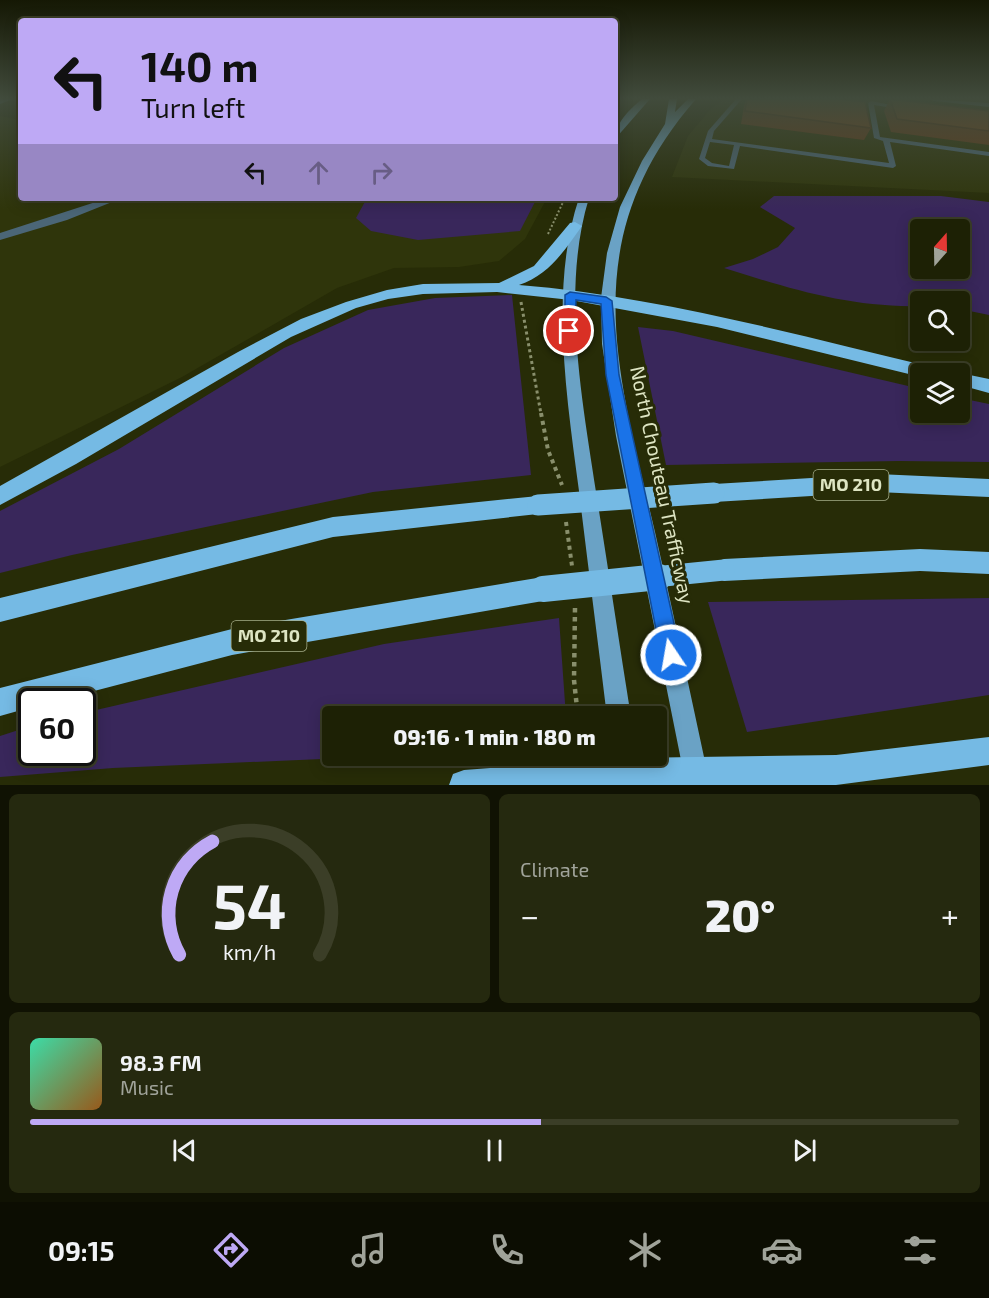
<!DOCTYPE html>
<meta charset="utf-8">
<style>
:root{--surface:#1d2105;--page:#25290f;--text:#f1f3f6;--muted:#a0a39a;--line:#3b3e27;--accent:#bea9f5}
body{margin:0;font-family:"Exo 2",sans-serif;background:var(--page);color:var(--text);height:100vh;display:flex;flex-direction:column;font-size:22px;white-space:nowrap}
*{box-sizing:border-box;margin:0}
p{font-size:20px;color:var(--muted)}
.icon{flex:none;width:33px;height:33px;fill:none;stroke:currentColor;stroke-width:2;stroke-linecap:round;stroke-linejoin:round}
.map{position:relative;height:785px;overflow:hidden}
.drawer{display:flex;flex-direction:column;gap:9px;padding:9px;background:#101203;flex:1}
.drawer>*{flex:none}
.guide{position:absolute;left:18px;top:18px;width:600px;height:183px;border-radius:6px;box-shadow:0 3px 15px #0003,0 0 0 2px var(--line);background:#bea9f5;color:#111;overflow:hidden}
.needle{width:39px;rotate:20deg}
.tools{position:absolute;left:910px;top:219px;display:grid;gap:12px}
.tools a{display:grid;place-items:center;width:60px;height:60px;border-radius:6px;background:var(--surface);box-shadow:0 3px 15px #0003,0 0 0 2px var(--line);font-size:30px}
.speed{position:absolute;left:18px;top:688px;display:flex;gap:12px;font-size:30px;font-weight:700;text-align:center}
.speed>*{display:grid;place-content:center;width:78px;height:78px;border-radius:50%;background:var(--surface);box-shadow:0 3px 15px #0003,0 0 0 2px var(--line);line-height:1}
.speed .limit{border:3px solid #111;border-radius:9px;background:#fff;color:#111}
.pin{position:absolute;display:grid;place-items:center;width:51px;height:51px;color:#fff;margin:-26px;border:3px solid #fff;border-radius:50%;box-shadow:0 2px 6px #0007}
.me{position:absolute;width:66px;margin:-33px;rotate:348deg;stroke-linejoin:round;filter:drop-shadow(0 0 4px #0008)}
.turn{display:flex;align-items:center;gap:21px;height:126px;padding:0 24px;font-size:27px}
.turn .icon{width:78px;height:78px;stroke-width:2.5}
.turn b{display:block;font-size:42px;line-height:51px}
.lanes{display:flex;align-items:center;height:57px;padding:0 24px;background:#0003;justify-content:center;gap:30px;direction:ltr}
.lanes .off{opacity:.35}
.big{font-size:45px;font-weight:800;line-height:1.1}
.drawer .widget{flex:1;display:flex;flex-direction:column;justify-content:center;gap:9px;min-width:0;padding:0 21px;border-radius:9px;background:var(--page)}
.drawer .dial{align-items:center;gap:0}
.dial svg{height:156px;overflow:visible;fill:none;stroke:var(--line);stroke-width:7;stroke-linecap:round;text-anchor:middle}
.dial text{fill:var(--text);stroke:none}
.song{display:flex;align-items:center;gap:18px}
.cover{width:72px;height:72px;border-radius:9px;background:linear-gradient(135deg,hsl(160 70% 55%),hsl(30 70% 35%))}
.played{height:6px;border-radius:3px;background:linear-gradient(90deg,var(--accent) 55%,var(--line) 55%)}
.keys{display:flex;justify-content:space-around;direction:ltr}
.heat{display:flex;justify-content:space-between;align-items:center;font-size:33px;direction:ltr}
.drawer .tiles{flex:1;display:grid;gap:9px;grid-template-columns:1fr 1fr}
.widget:last-child{grid-column:span 2}
.trip{position:absolute;left:322px;top:706px;width:345px;height:60px;border-radius:6px;background:var(--surface);box-shadow:0 3px 15px #0003,0 0 0 2px var(--line);font-weight:800;line-height:60px;text-align:center}
.tab-bar{display:flex;height:96px;justify-content:space-around;align-items:center;background:#0c0d02;color:var(--muted)}
.tab-bar .icon{width:42px;height:42px}
.tab-bar .current{color:var(--accent)}
.tab-bar b{font-size:27px;color:var(--text)}
.map>svg:first-child{display:block}
.built{fill:#2f350b}
.green{fill:#39275b;fill-rule:evenodd}
.lines{fill:none;stroke-linecap:round;stroke-linejoin:round}
.path-far3{stroke:#898f6c;stroke-width:2;stroke-dasharray:2 2;stroke-linecap:butt}
.path-far2{stroke:#898f6c;stroke-width:3;stroke-dasharray:3 3;stroke-linecap:butt}
.path-far1{stroke:#898f6c;stroke-width:4;stroke-dasharray:4 4;stroke-linecap:butt}
.path{stroke:#898f6c;stroke-width:4.5;stroke-dasharray:4.5 4.5;stroke-linecap:butt}
.service{fill:#4b6677;fill-rule:evenodd}
.minor{fill:#4b6677;fill-rule:evenodd}
.primary{fill:#6aa2c5;fill-rule:evenodd}
.motorway{fill:#75bae4;fill-rule:evenodd}
.motorway-bridge-far1{stroke:#75bae4;stroke-width:21}
.motorway-bridge{stroke:#75bae4;stroke-width:26}
.wall{fill:#643a18}
.building{fill:#74431c;stroke:#512f14;stroke-width:1.5}
.route{fill:#1a73e8;stroke:#114b97;stroke-width:1.5}
.labels{text-anchor:middle;stroke-width:6;stroke-linejoin:round;paint-order:stroke}
.shield{fill:#272c07;stroke:#a7ae8b;stroke-width:1.5}
.shield-label{font-size:18px;font-weight:bold;fill:#dee5c3}
.street-label{font-size:20px;fill:#dee5c3;stroke:#272c07}
</style>
<div class="map">
<svg width="989" height="785" viewBox="0 0 989 785">
<rect width="100%" height="100%" fill="#272c07"/>
<g class="built">
<polygon points="723,99 989,99 989,193 672,177 688,136 709,111"/>
<polygon points="0,116 21,120 21,198 547,198 525,239 499,261 459,267 394,268 337,288 182,377 0,467"/>
</g>
<g class="green">
<path d="M774,196H941L989,202V315L960,309V302H921V306C851,308 790,289 724,268L753,259L778,247L795,228L760,207ZM921,230H960V268H921Z"/>
<polygon points="367,198 537,198 520,231 418,240 371,231 356,218"/>
<polygon points="512,295 531,475 373,492 72,555 0,573 0,511 119,449 284,348 368,310 435,298"/>
<polygon points="638,327 673,331 921,389 921,412 960,412 960,398 989,404 989,462 899,461 666,465"/>
<polygon points="989,598 989,695 747,732 708,602"/>
<polygon points="559,618 566,717 333,717 333,756 390,756 113,768 0,777 0,736 31,726 32,753 82,753 83,713 384,644"/>
</g>
<g class="lines">
<polyline class="path-far3" points="548,234 565,198"/>
<polyline class="path-far2" points="521,302 541,414"/>
<g class="path-far1">
<polyline points="541,413 548,450 562,485"/>
<polyline points="566,522 572,566"/>
</g>
<polyline class="path" points="575,608 574,680 578,717"/>
<path class="service" d="M736,99H742L714,131L712,139L889,163L883,141L874,138L868,103L871,101L902,107L899,109L874,105L880,137L989,152V156L890,142L896,166L893,168L740,146L734,169L708,166L699,159L708,131ZM710,142L734,145L729,166L712,163L705,158Z"/>
<g class="minor">
<polygon points="0,99 13,99 0,104"/>
<polygon points="930,99 989,103 989,107 934,101"/>
<polygon points="108,198 122,198 67,220 0,240 0,233"/>
</g>
<g class="primary">
<path d="M642,99H650L615,139C615,123 630,109 642,99Z"/>
<path d="M669,99H677L675,112L688,99H696C574,239 617,370 655,532C674,616 692,701 710,785H686L616,436L602,344L601,298L607,253L620,207L642,161L665,124Z"/>
<path d="M579,198H589C561,289 582,399 596,492C608,567 619,642 631,717H607C598,642 588,566 579,491C567,399 549,288 579,198Z"/>
</g>
<g class="motorway">
<path d="M575,222L582,226C564,251 549,275 519,285C657,296 801,336 936,368L942,370L944,374H921V377L717,327L571,300L497,292L423,294L388,299L356,308L291,337L76,464L0,505V486L238,352L301,319L346,302L387,290L423,284L499,283L534,266L570,223Z"/>
<polygon points="960,373 989,379 989,393 960,385 960,374 957,374"/>
<polygon points="877,474 989,479 989,497 877,492 714,502 707,499 704,493 707,487 714,484"/>
<polygon points="538,496 546,498 549,505 546,512 538,514 333,537 0,622 0,598 333,517"/>
<polygon points="920,549 989,552 989,574 920,571 724,581 716,578 712,570 716,562 724,559"/>
<polygon points="543,577 551,581 555,589 551,597 543,601 232,655 52,702 32,702 32,707 0,716 0,688 232,629"/>
<polygon points="989,737 989,765 836,785 449,785 453,774 464,770 627,758 836,755"/>
</g>
<g class="motorway-bridge-far1">
<polyline points="538,505 714,493"/>
<polyline points="644,578 724,570"/>
</g>
<polyline class="motorway-bridge" points="543,589 659,577"/>
</g>
<g class="wall">
<polygon points="746,99 840,99 871,128 864,140 741,124 744,106"/>
<polygon points="890,99 989,111 989,145 891,132 884,111"/>
</g>
<g class="building">
<polygon points="747,99 840,99 865,102 871,128 745,111"/>
<polygon points="890,99 989,111 989,131 897,119"/>
</g>
<linearGradient id="sky" x2="0" y2="1"><stop stop-color="#151804"/><stop offset="0.47" stop-color="#414b3c"/><stop offset="1" stop-color="#414b3c" stop-opacity="0"/></linearGradient>
<rect width="989" height="209" fill="url(#sky)"/>
<polygon class="route" points="570,292 606,297 612,301 619,375 681,655 678,662 671,665 664,662 661,655 606,375 601,304 576,300 575,331 569,335 565,333 565,295"/>
<g class="labels">
<g class="shield">
<rect x="813.5" y="470" width="75" height="30" rx="4.5"/>
<rect x="231.5" y="621" width="75" height="30" rx="4.5"/>
</g>
<g class="shield-label">
<text x="851" y="491">MO 210</text>
<text x="269" y="642">MO 210</text>
</g>
<g class="street-label">
<text transform="translate(662 485) rotate(78)" y="7">North Chouteau Trafficway</text>
</g>
</g>
</svg>
<div class="tools">
<a><svg class="needle" viewBox="-14 -14 28 28"><path d="M0-13l5 13h-10z" fill="#e53935"/><path d="M0 13l5-13h-10z" fill="#a0a39a"/></svg></a>
<a><svg class="icon" aria-label="search" viewBox="0 0 24 24"><circle cx="10" cy="10" r="6"/><path d="M15 15l6 6"/></svg></a>
<a><svg class="icon" aria-label="layers" viewBox="0 0 24 24"><path d="M12 4l9 5-9 5-9-5zM3 14l9 5 9-5"/></svg></a>
</div>
<div class="speed"><div class="limit">60</div></div>
<div class="pin" style="left:569px;top:331px;background:#d93025"><svg class="icon" aria-label="arrive" viewBox="0 0 24 24"><path d="M6 21V4h12l-3 4 3 4H6"/></svg></div>
<svg class="me" style="left:671px;top:655px" viewBox="-20 -20 40 40"><circle r="17" fill="#1a73e8" stroke="#fff" stroke-width="3"/><path d="M0-11L8 9 0 5-8 9z" fill="#fff"/></svg>
<div class="trip">09:16 · 1 min · 180 m</div>
<div class="guide">
<div class="turn"><svg class="icon" aria-label="left" viewBox="0 0 24 24"><path d="M17 20v-9H6M10 6l-5 5 5 5"/></svg><div><b>140 m</b>Turn left</div></div>
<div class="lanes"><svg class="icon" aria-label="left" viewBox="0 0 24 24"><path d="M17 20v-9H6M10 6l-5 5 5 5"/></svg><svg class="icon off" aria-label="ahead" viewBox="0 0 24 24"><path d="M12 20V5M6 11l6-6 6 6"/></svg><svg class="icon off" aria-label="right" viewBox="0 0 24 24"><path d="M7 20v-9h11M14 6l5 5-5 5"/></svg></div>
</div>
</div>
<section class="drawer">
<div class="tiles">
<div class="widget dial"><svg viewBox="0 0 100 80">
<path d="M14 69A42 42 0 1 1 86 69"/>
<path d="M14 69A42 42 0 0 1 31 11" stroke="#bea9f5"/>
<text x="50" y="56" font-size="32" font-weight="700">54</text>
<text x="50" y="72" font-size="11">km/h</text>
</svg></div>
<div class="widget"><p>Climate</p>
<div class="heat"><a>−</a><b class="big">20°</b><a>+</a></div>
</div>
<div class="widget">
<div class="song"><i class="cover"></i><div><b>98.3 FM</b><p>Music</p></div></div>
<div class="played"></div>
<div class="keys"><svg class="icon" aria-label="previous" viewBox="0 0 24 24"><path d="M18 5L8 12l10 7zM5 5v14"/></svg><svg class="icon" aria-label="pause" viewBox="0 0 24 24"><path d="M8 5v14M16 5v14"/></svg><svg class="icon" aria-label="next" viewBox="0 0 24 24"><path d="M6 5l10 7-10 7zM19 5v14"/></svg></div>
</div>
</div>
</section>
<nav class="tab-bar">
<b>09:15</b>
<svg class="icon current" aria-label="directions" viewBox="0 0 24 24"><path d="M12 3l9 9-9 9-9-9zM9 14v-3h6M13 9l2 2-2 2"/></svg>
<svg class="icon" aria-label="music" viewBox="0 0 24 24"><path d="M9 18V5l10-2v13"/><circle cx="6" cy="18" r="3"/><circle cx="16" cy="16" r="3"/></svg>
<svg class="icon" aria-label="phone" viewBox="0 0 24 24"><path d="M5 4h4l2 5-3 2q2 4 5 5l2-3 5 2v4C11 20 4 13 5 4z"/></svg>
<svg class="icon" aria-label="climate" viewBox="0 0 24 24"><path d="M12 3v18M4 7l16 10M4 17L20 7"/></svg>
<svg class="icon" aria-label="car" viewBox="0 0 24 24"><path d="M5 17H2v-5l4-1 3-4h7l3 4 3 1v5h-3M9 17h6M6 11h13"/><circle cx="7" cy="17" r="2"/><circle cx="17" cy="17" r="2"/></svg>
<svg class="icon" aria-label="filters" viewBox="0 0 24 24"><path d="M4 7h16M4 17h16"/><circle cx="9" cy="7" r="2"/><circle cx="15" cy="17" r="2"/></svg>
</nav>
